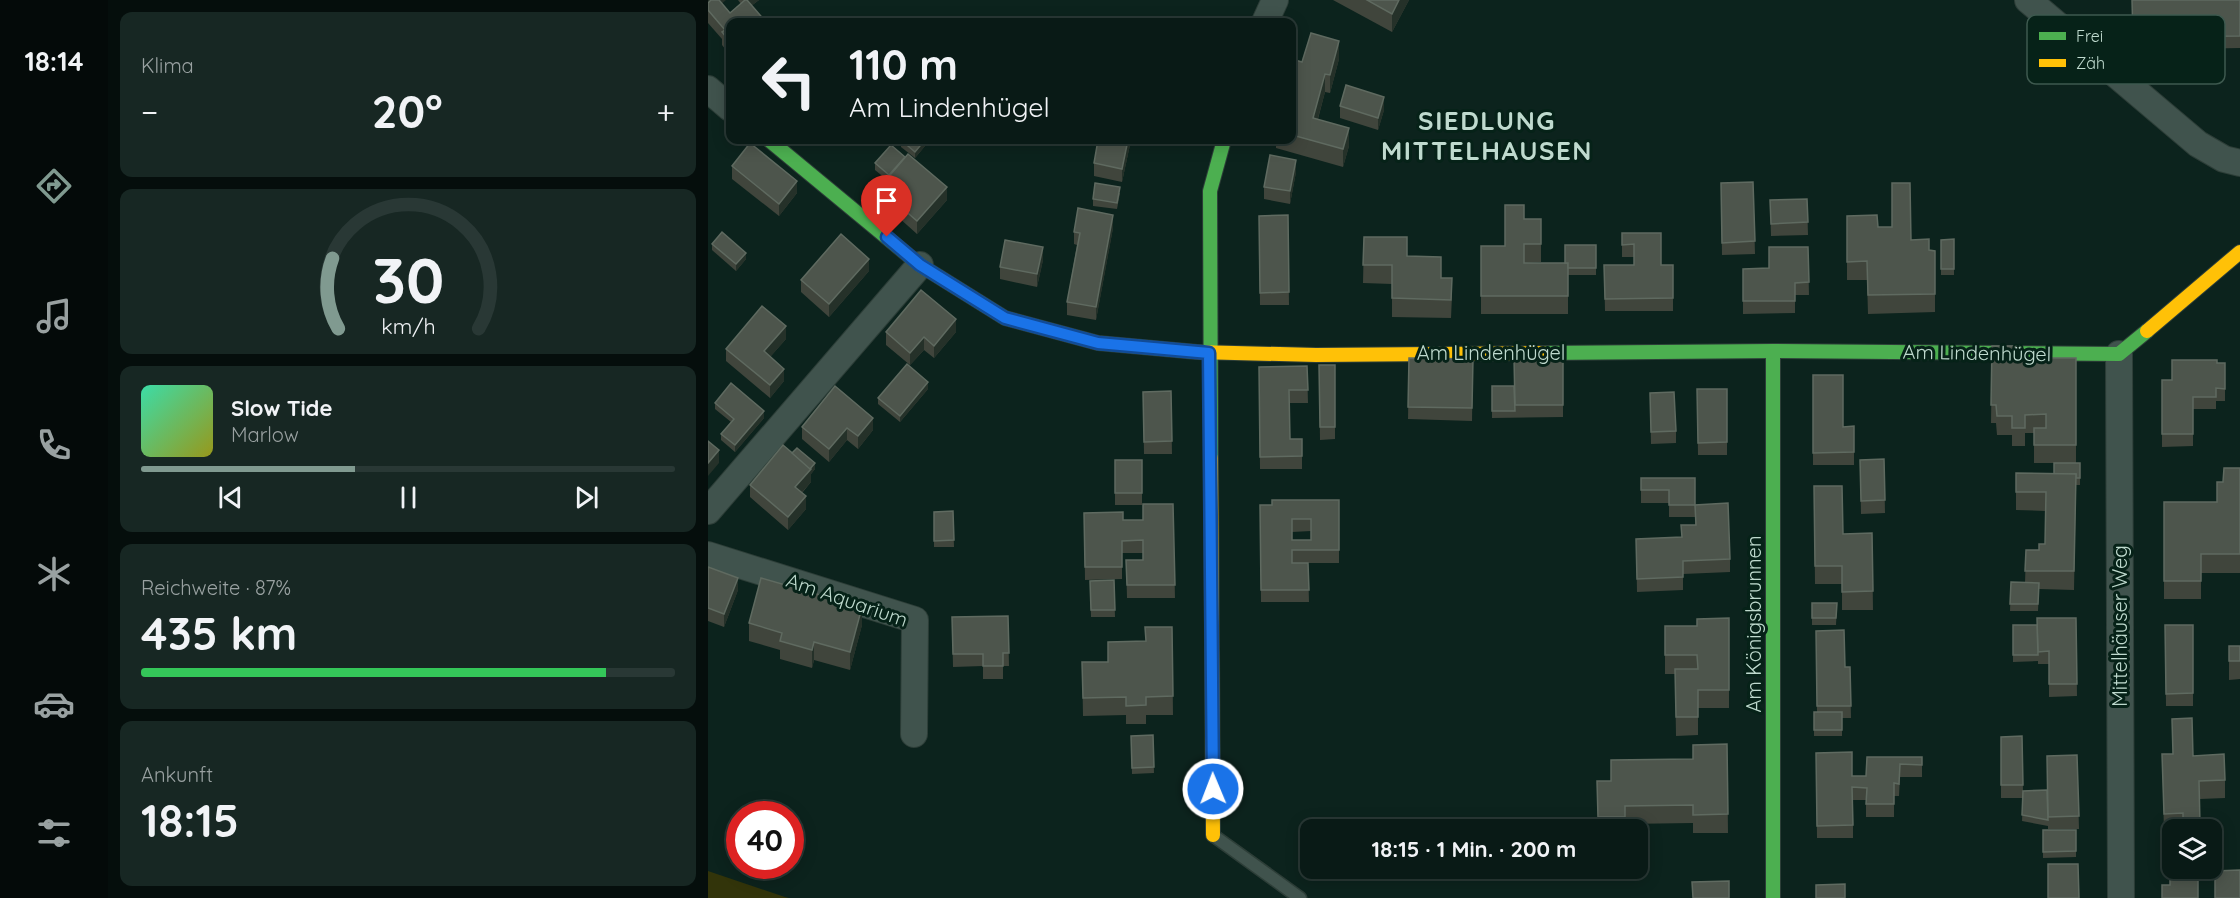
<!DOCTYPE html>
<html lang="de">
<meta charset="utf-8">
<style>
:root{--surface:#091a16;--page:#172723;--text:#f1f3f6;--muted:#99a1a1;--line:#293835;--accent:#809a90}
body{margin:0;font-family:Quicksand,sans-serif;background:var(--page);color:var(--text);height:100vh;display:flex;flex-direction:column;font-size:22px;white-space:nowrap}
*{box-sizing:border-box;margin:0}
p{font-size:20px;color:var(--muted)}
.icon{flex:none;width:33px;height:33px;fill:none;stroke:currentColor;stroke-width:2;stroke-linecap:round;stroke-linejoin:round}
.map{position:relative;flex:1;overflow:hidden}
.side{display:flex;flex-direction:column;gap:12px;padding:12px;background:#050e0c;width:600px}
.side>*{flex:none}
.top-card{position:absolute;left:18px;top:18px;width:570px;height:126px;border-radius:12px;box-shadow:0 3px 15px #0003,0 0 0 2px var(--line);background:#091a16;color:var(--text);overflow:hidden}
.fabs{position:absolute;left:1454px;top:819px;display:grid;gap:12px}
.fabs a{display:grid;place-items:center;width:60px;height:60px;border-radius:12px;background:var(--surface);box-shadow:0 3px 15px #0003,0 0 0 2px var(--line);font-size:30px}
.speed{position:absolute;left:18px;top:801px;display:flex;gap:12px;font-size:30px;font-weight:700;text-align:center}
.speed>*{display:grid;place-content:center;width:78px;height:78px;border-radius:50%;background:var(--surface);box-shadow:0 3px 15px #0003,0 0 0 2px var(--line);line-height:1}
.speed .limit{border:9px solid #d22;background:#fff;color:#111}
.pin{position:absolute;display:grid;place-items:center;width:51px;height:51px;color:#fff;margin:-62px -26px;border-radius:50% 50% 50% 0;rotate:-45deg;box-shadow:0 0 6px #0007}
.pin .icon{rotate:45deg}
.me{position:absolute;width:66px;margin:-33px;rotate:359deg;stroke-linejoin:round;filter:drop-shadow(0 0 4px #0008)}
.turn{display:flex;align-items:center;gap:21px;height:126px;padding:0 24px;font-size:27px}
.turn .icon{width:78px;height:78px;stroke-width:2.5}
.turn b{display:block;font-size:42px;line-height:51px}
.big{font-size:45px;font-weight:700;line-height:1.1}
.side .tile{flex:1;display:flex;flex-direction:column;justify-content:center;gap:9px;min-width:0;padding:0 21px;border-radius:12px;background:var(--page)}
.side .dial{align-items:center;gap:0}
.dial svg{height:156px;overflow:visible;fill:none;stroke:var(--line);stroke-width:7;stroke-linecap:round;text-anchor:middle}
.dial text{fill:var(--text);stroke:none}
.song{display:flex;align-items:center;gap:18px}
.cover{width:72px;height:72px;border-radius:9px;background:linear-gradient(135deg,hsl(160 70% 55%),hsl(60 70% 35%))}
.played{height:6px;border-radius:3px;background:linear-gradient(90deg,var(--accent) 40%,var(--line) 40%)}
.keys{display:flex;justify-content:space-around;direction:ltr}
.heat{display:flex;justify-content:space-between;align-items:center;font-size:33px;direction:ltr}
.charge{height:9px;border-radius:4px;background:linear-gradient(90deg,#34c759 87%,var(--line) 0)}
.trip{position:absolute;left:592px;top:819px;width:348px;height:60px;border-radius:12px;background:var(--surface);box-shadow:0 3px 15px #0003,0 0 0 2px var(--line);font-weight:700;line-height:60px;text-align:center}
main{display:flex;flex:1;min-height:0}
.tab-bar{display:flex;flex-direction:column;width:108px;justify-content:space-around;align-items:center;background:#040a09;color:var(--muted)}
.tab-bar .icon{width:42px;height:42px}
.tab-bar .on{color:var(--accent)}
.tab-bar b{font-size:27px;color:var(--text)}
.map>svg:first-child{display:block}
.green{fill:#32340a}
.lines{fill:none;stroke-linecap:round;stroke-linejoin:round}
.lane-casing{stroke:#2d3e38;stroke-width:15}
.street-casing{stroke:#2d3e38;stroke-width:28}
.fast-casing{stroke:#2d3e38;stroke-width:16}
.slow-casing{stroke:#2d3e38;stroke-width:16}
.lane{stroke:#40534d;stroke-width:12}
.street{stroke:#40534d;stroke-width:26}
.fast{stroke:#4caf50;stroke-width:14}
.slow{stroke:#ffc107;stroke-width:14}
.wall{fill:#40453c;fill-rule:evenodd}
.shaded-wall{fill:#253129}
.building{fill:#4d554c;stroke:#5f6a60;stroke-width:1.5;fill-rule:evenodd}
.route-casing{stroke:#114b97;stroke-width:15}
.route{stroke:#1a73e8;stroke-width:10}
.labels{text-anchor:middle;stroke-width:6;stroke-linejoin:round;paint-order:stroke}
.street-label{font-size:20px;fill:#bfdace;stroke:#062218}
.district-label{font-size:26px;font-weight:bold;letter-spacing:1.5px;fill:#bfdace;stroke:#062218}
.key{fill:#062218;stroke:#3e594f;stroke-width:1.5}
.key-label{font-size:16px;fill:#bfdace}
</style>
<main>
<nav class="tab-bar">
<b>18:14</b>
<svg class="icon on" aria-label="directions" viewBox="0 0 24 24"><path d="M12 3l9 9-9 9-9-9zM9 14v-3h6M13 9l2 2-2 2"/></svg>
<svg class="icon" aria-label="music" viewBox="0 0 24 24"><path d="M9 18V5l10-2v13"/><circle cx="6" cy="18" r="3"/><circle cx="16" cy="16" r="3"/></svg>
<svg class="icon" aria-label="phone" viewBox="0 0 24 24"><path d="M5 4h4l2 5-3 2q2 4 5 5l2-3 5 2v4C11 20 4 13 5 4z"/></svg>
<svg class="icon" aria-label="climate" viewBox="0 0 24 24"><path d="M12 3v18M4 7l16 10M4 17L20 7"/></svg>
<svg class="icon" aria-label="car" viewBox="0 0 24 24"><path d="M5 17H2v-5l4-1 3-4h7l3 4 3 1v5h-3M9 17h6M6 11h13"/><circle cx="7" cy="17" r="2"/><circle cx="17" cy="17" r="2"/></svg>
<svg class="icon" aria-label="filters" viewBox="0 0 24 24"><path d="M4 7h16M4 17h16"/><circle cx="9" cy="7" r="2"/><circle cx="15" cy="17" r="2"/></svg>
</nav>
<section class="side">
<div class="tile"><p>Klima</p>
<div class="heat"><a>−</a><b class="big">20°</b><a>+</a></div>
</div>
<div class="tile dial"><svg viewBox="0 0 100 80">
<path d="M14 69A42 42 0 1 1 86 69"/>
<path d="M14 69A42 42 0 0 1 11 33" stroke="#809a90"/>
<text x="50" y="56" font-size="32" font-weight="700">30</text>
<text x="50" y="72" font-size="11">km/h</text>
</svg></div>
<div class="tile">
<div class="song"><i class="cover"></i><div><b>Slow Tide</b><p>Marlow</p></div></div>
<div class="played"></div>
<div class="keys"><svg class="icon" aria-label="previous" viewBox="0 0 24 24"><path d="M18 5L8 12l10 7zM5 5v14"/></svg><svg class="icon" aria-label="pause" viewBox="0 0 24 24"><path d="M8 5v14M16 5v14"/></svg><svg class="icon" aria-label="next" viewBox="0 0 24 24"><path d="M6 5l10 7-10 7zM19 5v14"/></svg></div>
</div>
<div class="tile"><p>Reichweite · 87%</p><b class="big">435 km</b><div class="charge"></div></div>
<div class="tile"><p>Ankunft</p><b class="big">18:15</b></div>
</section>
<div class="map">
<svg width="1532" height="898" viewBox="0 0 1532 898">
<rect width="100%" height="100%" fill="#0c231d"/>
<polygon class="green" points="0,871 77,897 81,898 0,898"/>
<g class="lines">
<g class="lane-casing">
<polyline id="lane" points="506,836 592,898"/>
</g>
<g class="street-casing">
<g id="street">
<polyline points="1320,0 1490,144 1516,159 1532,163"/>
<polyline points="557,22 567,0"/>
<polyline points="0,89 22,108"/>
<polyline points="1411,354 1413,898"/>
<polyline points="0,511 212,265"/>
<polyline points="0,555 207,620 206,734"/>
</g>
</g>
<g class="fast-casing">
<g id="fast">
<polyline points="61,140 212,265 297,318 390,343 489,352"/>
<polyline points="1065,351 1065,898"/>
<polyline points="835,353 1065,351 1411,354 1439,331"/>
<polyline points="503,458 502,191 516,140"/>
</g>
</g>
<g class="slow-casing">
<g id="slow">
<polyline points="1439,331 1532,252"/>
<polyline points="489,352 608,355 835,353"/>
<polyline points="503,458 505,835"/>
</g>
</g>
<use href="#lane" class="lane"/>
<use href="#street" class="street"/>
<use href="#fast" class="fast"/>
<use href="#slow" class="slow"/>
</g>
<g class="wall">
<polygon points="0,0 14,4 22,13 33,4 30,0 51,0 22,22 22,55 14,45 14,39 0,23"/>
<polygon points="625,0 701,0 684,32"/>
<polygon points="1424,0 1532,0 1532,48 1425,50"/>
<polygon points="631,59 622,93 617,92 610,119 641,146 635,167 568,148 568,140 584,140 584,74 594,62"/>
<polygon points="632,106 676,110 670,130 632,118"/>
<polygon points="193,140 222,140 207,158 193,147"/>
<polygon points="390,140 423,140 414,182 386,176 386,163"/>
<polygon points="197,157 239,200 209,234 171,200 171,188 178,179 167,170 167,163"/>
<polygon points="24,166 89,193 71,216 24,179"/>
<polygon points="588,172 582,204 556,199 556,187"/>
<polygon points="1045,182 1047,254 1014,255 1013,196"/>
<polygon points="412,193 409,209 385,206 385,199"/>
<polygon points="1099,199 1100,235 1063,236 1062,200"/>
<polygon points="580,215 581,305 552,305 551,216"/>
<polygon points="1139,216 1203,240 1221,250 1227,251 1227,312 1160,314 1159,280 1139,280"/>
<polygon points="816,219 833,219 833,262 816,263 857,263 888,245 888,275 860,275 860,314 773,314 773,246 797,246"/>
<polygon points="405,228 388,320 359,315 359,302 369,245 366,244 366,232"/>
<polygon points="914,233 953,265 965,265 965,311 897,311 896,265 926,265 926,257 914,257"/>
<polygon points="656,237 699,256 733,278 744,296 743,318 684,317 684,284 655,283"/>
<polygon points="1246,239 1246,275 1233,275 1233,240"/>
<polygon points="4,244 38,259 28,271 4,250"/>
<polygon points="1100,247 1101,295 1087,295 1087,313 1035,314 1035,269 1061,268"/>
<polygon points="335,260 329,287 292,279 292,267"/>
<polygon points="161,271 121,317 93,292 93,280"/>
<polygon points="178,332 248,332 226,358 216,350 202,365 178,345"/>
<polygon points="78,339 62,357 76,381 62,398 18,361 18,349"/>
<polygon points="1284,346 1312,358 1368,358 1368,463 1372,463 1372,485 1368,485 1366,590 1331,589 1330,611 1302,611 1303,582 1317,583 1318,550 1331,550 1337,544 1338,511 1308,510 1308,473 1346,474 1346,463 1326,463 1326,433 1317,433 1317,446 1304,446 1304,435 1289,435 1288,423 1283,423"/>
<polygon points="701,358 765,359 764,421 700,419"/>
<polygon points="855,358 855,417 784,418 784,386 806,386"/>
<polygon points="1509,363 1517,363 1517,401 1508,401 1508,409 1485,409 1485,446 1454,447 1454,380 1464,380"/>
<polygon points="611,365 627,365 627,439 612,440"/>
<polygon points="599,366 600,403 581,403 582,439 594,439 594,469 552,469 551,367"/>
<polygon points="1105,375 1135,427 1146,426 1146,465 1105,465"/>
<polygon points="220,389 192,422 170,404 170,398"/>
<polygon points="989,389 1019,389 1019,455 990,455"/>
<polygon points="463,391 464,454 436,454 435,392"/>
<polygon points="942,393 968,431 968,443 943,444"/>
<polygon points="7,403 56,418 27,452 13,440 13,434 23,422 7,409"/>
<polygon points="165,418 165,430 150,449 139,440 121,462 94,439 94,427"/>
<polygon points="84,453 107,469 103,474 103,482 94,493 98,509 80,530 42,497 42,485"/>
<polygon points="1176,459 1177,513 1153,514 1152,460"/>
<rect x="407" y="460" width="27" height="45"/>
<polygon points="1532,468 1532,573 1493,573 1493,599 1456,599 1456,502 1509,502 1515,482"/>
<polygon points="933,478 987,478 987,505 1022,559 1022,572 975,574 975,590 929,592 928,539 973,537 987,525 987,517 961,517 961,503 933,503"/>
<polygon points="1106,486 1135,534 1164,533 1165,610 1134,610 1134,584 1107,584"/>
<path d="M631,500V563H600L601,602H553L552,505H564ZM603,531V540H584V532Z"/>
<polygon points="465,504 467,598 419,598 418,560 435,560 435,553 414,553 414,579 377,580 376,513 415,520 435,520"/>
<polygon points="245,511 246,547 226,547 226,512"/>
<polygon points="0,567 30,590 16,627 0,621"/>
<polygon points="406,580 407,617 383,617 382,581"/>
<polygon points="1104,603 1129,603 1128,625 1104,625"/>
<polygon points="300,616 301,666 295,666 295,679 275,679 275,666 245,667 244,617"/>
<polygon points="1021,618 1021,708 990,708 990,735 968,736 967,674 957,674 957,626 989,626"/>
<polygon points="1368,618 1369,696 1341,697 1341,664 1330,664 1330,661 1305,662 1305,625 1329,625"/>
<polygon points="41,623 154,625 142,670 106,660 104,668 72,659 72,650 41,641"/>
<polygon points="1457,625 1485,625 1485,706 1458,706"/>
<polygon points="464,627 465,715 438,715 438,724 418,724 418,715 375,716 374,662 400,662"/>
<polygon points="1108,631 1137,667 1142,667 1143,718 1134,718 1134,736 1106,736 1106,712 1109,712"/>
<polygon points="1521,646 1532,646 1532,679 1521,680"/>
<polygon points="445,735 446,773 424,774 423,736"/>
<polygon points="1314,736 1315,791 1339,790 1369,755 1371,829 1340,829 1340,826 1314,821 1315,798 1293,798 1293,737"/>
<polygon points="1019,744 1020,833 985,833 985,823 917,824 917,830 890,830 889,781 903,781 985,759"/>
<polygon points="1108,753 1144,776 1158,776 1159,757 1214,757 1214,777 1192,777 1191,796 1186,796 1186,817 1158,817 1158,800 1145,800 1145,838 1109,838"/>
<polygon points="1454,754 1485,756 1517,780 1517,798 1492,799 1492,830 1464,830 1464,832 1456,832"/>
<polygon points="1335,830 1368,830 1368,857 1335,858"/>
</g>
<g class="shaded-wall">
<polygon points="0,0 18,0 3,13 0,10"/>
<polygon points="38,0 51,0 38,10"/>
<polygon points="691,0 701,0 684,32 684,14"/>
<polygon points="631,41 631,59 622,93 622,75"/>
<polygon points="617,74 617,92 605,136 605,118"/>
<polygon points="676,97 676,110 670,130 670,118"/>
<polygon points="641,128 641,146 635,167 635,149"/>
<polygon points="217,140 222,140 207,158 207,152"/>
<polygon points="420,140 423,140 414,182 414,169"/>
<polygon points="588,160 588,172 582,204 582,191"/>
<polygon points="89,181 89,193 71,216 71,204"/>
<polygon points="239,187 239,200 209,234 209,221"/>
<polygon points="405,215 405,228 388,320 388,307"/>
<polygon points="335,247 335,260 329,287 329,274"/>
<polygon points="38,253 38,259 28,271 28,264"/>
<polygon points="161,259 161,271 121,317 121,304"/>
<polygon points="248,319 248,332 226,358 226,346"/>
<polygon points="78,326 78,339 56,364 56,351"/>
<polygon points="216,337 216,350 202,365 202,353"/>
<polygon points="76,369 76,381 62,398 62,385"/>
<polygon points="220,382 220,389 192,422 192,416"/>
<polygon points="56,411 56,418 27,452 27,445"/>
<polygon points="165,418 165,430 150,449 150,436"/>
<polygon points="139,428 139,440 121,462 121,449"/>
<polygon points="11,450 11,463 0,476 0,463"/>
<polygon points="107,463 107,469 103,474 103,482 87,500 87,487"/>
<polygon points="98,496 98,509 80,530 80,517"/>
<polygon points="30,578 30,590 16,627 16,614"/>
<polygon points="154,607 154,625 142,670 142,652"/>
<polygon points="106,642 106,660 104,668 104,650"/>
</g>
<g class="building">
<polygon points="3,0 11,0 22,13 37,0 39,0 58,22 22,22 22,42 14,32 17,30 0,10 0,3"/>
<polygon points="659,0 691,0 684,14"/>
<polygon points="1424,0 1532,0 1532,36 1425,37"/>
<polygon points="603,33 631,41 622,75 617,74 605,118 641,128 635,149 584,135 584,74 587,60 594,62"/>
<polygon points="638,85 676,97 670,118 632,106"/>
<polygon points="193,140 217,140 207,152"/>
<polygon points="390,140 420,140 414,169 386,163"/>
<polygon points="42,143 89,181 71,204 24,166"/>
<polygon points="183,145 197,157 181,175 167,163"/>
<polygon points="200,154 239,187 209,221 171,188"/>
<polygon points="562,155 588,160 582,191 556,187"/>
<polygon points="1045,182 1047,241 1014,243 1013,183"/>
<polygon points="387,183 412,187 409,203 385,199"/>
<polygon points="1184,183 1202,183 1203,240 1221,239 1221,250 1227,251 1227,294 1160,295 1159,261 1139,262 1139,216 1169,215 1170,227 1184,227"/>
<polygon points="1099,199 1100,222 1063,224 1062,200"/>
<polygon points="797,205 816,205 816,219 833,219 833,244 816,244 816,263 860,263 860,296 773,296 773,246 797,246"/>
<polygon points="370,208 405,215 388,307 359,302 372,233 366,232"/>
<polygon points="580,215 581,292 552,293 551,216"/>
<polygon points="14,232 38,253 28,264 4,244"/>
<polygon points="914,233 953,233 953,265 965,265 965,298 897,299 896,265 926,265 926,244 914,245"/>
<polygon points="133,234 161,259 121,304 93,280"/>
<polygon points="656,237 699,237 699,256 733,257 733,278 744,278 743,300 684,298 684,265 655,265"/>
<polygon points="1246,239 1246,269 1233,269 1233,240"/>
<polygon points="297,240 335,247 329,274 292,267"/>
<polygon points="857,245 888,245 888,268 860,268 860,263 857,263"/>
<polygon points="1061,247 1100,247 1101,282 1087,283 1087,301 1035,301 1035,269 1061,268"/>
<polygon points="213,290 248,319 226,346 216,337 202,353 178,332"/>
<polygon points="54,306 78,326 56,351 76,369 62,385 18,349"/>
<polygon points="1284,346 1312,346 1312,358 1368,358 1368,445 1326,445 1326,428 1338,428 1338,414 1317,415 1317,428 1304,428 1304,416 1289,416 1288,405 1283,405"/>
<polygon points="701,358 765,359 764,408 700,407"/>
<polygon points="806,358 855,358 855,405 807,405"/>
<polygon points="1464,360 1509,360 1509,363 1517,363 1517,389 1508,388 1508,397 1485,397 1485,434 1454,434 1454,380 1464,380"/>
<polygon points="199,364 220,382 192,416 170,398"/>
<polygon points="611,365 627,365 627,427 612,427"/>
<polygon points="599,366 600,390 581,390 582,439 594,439 594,456 552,457 551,367"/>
<polygon points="1105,375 1135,375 1135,427 1146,426 1146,452 1105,453"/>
<polygon points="23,383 56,411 27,445 13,434 26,419 7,403"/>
<polygon points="127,386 165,418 150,436 139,428 121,449 94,427"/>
<polygon points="784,386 806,386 807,411 784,411"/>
<polygon points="989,389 1019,389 1019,442 990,443"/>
<polygon points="463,391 464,441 436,442 435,392"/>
<polygon points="966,392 968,431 943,432 942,393"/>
<polygon points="0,441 11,450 0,463"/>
<polygon points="75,445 103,469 87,487 98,496 80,517 42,485"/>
<polygon points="89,448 107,463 102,469 84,453"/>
<polygon points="1176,459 1177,500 1153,501 1152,460"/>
<rect x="407" y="460" width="27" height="33"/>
<polygon points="1346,463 1372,463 1372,478 1368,478 1368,474 1346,474"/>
<polygon points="1516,468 1532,468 1532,554 1493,554 1493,581 1456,581 1456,502 1509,502 1509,482 1515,482"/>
<polygon points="1308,473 1368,474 1366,571 1317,571 1318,550 1331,550 1331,544 1337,544 1338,492 1308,492"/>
<polygon points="933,478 987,478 987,505 961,505 961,490 933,490"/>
<polygon points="1106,486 1134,486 1135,534 1164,533 1165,591 1134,592 1134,566 1107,566"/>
<path d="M564,500H631V550H584V563H600L601,590H553L552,505H564ZM584,519H603V540H584Z"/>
<polygon points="1020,503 1022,559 975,561 975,577 929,579 928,539 974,537 973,525 988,525 987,505"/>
<polygon points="435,504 465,504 467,585 419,585 418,560 435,560 435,540 414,541 414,567 377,567 376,513 415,512 415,520 435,520"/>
<polygon points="245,511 246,540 226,541 226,512"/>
<polygon points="0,567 30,578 16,614 0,608"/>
<polygon points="53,578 154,607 142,652 106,642 104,650 72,641 74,633 41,623"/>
<polygon points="406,580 407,610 383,610 382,581"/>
<polygon points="1303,582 1331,583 1330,604 1302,604"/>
<polygon points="1104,603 1129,603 1128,618 1104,618"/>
<polygon points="300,616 301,653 295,653 295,666 275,666 275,654 245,654 244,617"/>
<polygon points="1021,618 1021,690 990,690 990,717 968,717 967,669 990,669 989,655 957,655 957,626 989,626 989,619"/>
<polygon points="1329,618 1368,618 1369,684 1341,684 1341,651 1330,652"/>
<polygon points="1305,625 1329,625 1330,655 1305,655"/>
<polygon points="1457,625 1485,625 1485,693 1458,694"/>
<polygon points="437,627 464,627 465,696 438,697 438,705 418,706 418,697 375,698 374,662 400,662 400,642 438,641"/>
<polygon points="1136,630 1137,667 1142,667 1143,706 1109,706 1108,631"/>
<rect x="1521" y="646" width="11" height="15"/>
<rect x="1106" y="712" width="28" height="18"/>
<polygon points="1484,718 1485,756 1516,754 1517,780 1491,781 1492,824 1475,824 1475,813 1456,814 1454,754 1465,754 1464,719"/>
<polygon points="445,735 446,767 424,768 423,736"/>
<polygon points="1314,736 1315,785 1293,785 1293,737"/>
<polygon points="1019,744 1020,814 985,815 985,805 917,806 917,817 890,817 889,781 903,781 903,760 985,759 985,745"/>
<polygon points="1144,752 1144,776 1158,776 1159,757 1214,757 1214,765 1192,764 1191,784 1186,783 1186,804 1158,804 1159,788 1144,787 1145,825 1109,826 1108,753"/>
<polygon points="1369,755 1371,816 1340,817 1339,756"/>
<polygon points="1339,790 1340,820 1314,815 1315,791"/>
<polygon points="1335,830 1368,830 1368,851 1335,852"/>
<polygon points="1462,851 1464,851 1464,868 1490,868 1490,898 1454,898 1454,885 1462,885"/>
<polygon points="1340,864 1370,864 1371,898 1340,898"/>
<polygon points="1532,870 1532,898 1507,898 1507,871"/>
<polygon points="1021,881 1021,898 985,898 984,882"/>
<polygon points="1137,884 1137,898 1108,898 1108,885"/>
</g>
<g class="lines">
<g class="route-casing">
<polyline id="route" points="179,237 212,265 297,318 390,343 501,353 505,789"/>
</g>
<use href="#route" class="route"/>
</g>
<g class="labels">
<g class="street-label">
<text x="783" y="360">Am Lindenhügel</text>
<text transform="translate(1269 353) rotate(1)" y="7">Am Lindenhügel</text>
<text transform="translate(139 600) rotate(19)" y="7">Am Aquarium</text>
<text transform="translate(1046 624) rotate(-90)" y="7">Am Königsbrunnen</text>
<text transform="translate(1412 626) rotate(-90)" y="7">Mittelhäuser Weg</text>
</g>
<g class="district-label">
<text x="779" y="130">SIEDLUNG<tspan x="779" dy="30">MITTELHAUSEN</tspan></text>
</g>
</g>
<rect x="1319" y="15" width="198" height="69" rx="9" class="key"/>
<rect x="1331" y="32" width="27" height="8" fill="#4caf50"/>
<rect x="1331" y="59" width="27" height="8" fill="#ffc107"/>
<g class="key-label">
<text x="1368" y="42">Frei</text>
<text x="1368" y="69">Zäh</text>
</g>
</svg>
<div class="fabs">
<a><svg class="icon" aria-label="layers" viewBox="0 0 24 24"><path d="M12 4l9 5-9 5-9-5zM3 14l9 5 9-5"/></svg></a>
</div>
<div class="speed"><div class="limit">40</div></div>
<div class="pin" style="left:179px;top:237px;background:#d93025"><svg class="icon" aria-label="arrive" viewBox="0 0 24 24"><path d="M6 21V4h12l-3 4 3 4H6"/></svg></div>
<svg class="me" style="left:505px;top:789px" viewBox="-20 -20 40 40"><circle r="17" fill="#1a73e8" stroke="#fff" stroke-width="3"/><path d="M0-11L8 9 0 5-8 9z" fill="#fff"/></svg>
<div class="trip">18:15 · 1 Min. · 200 m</div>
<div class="top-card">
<div class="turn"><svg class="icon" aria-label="left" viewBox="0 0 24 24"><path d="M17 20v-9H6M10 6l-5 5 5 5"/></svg><div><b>110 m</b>Am Lindenhügel</div></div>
</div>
</div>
</main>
